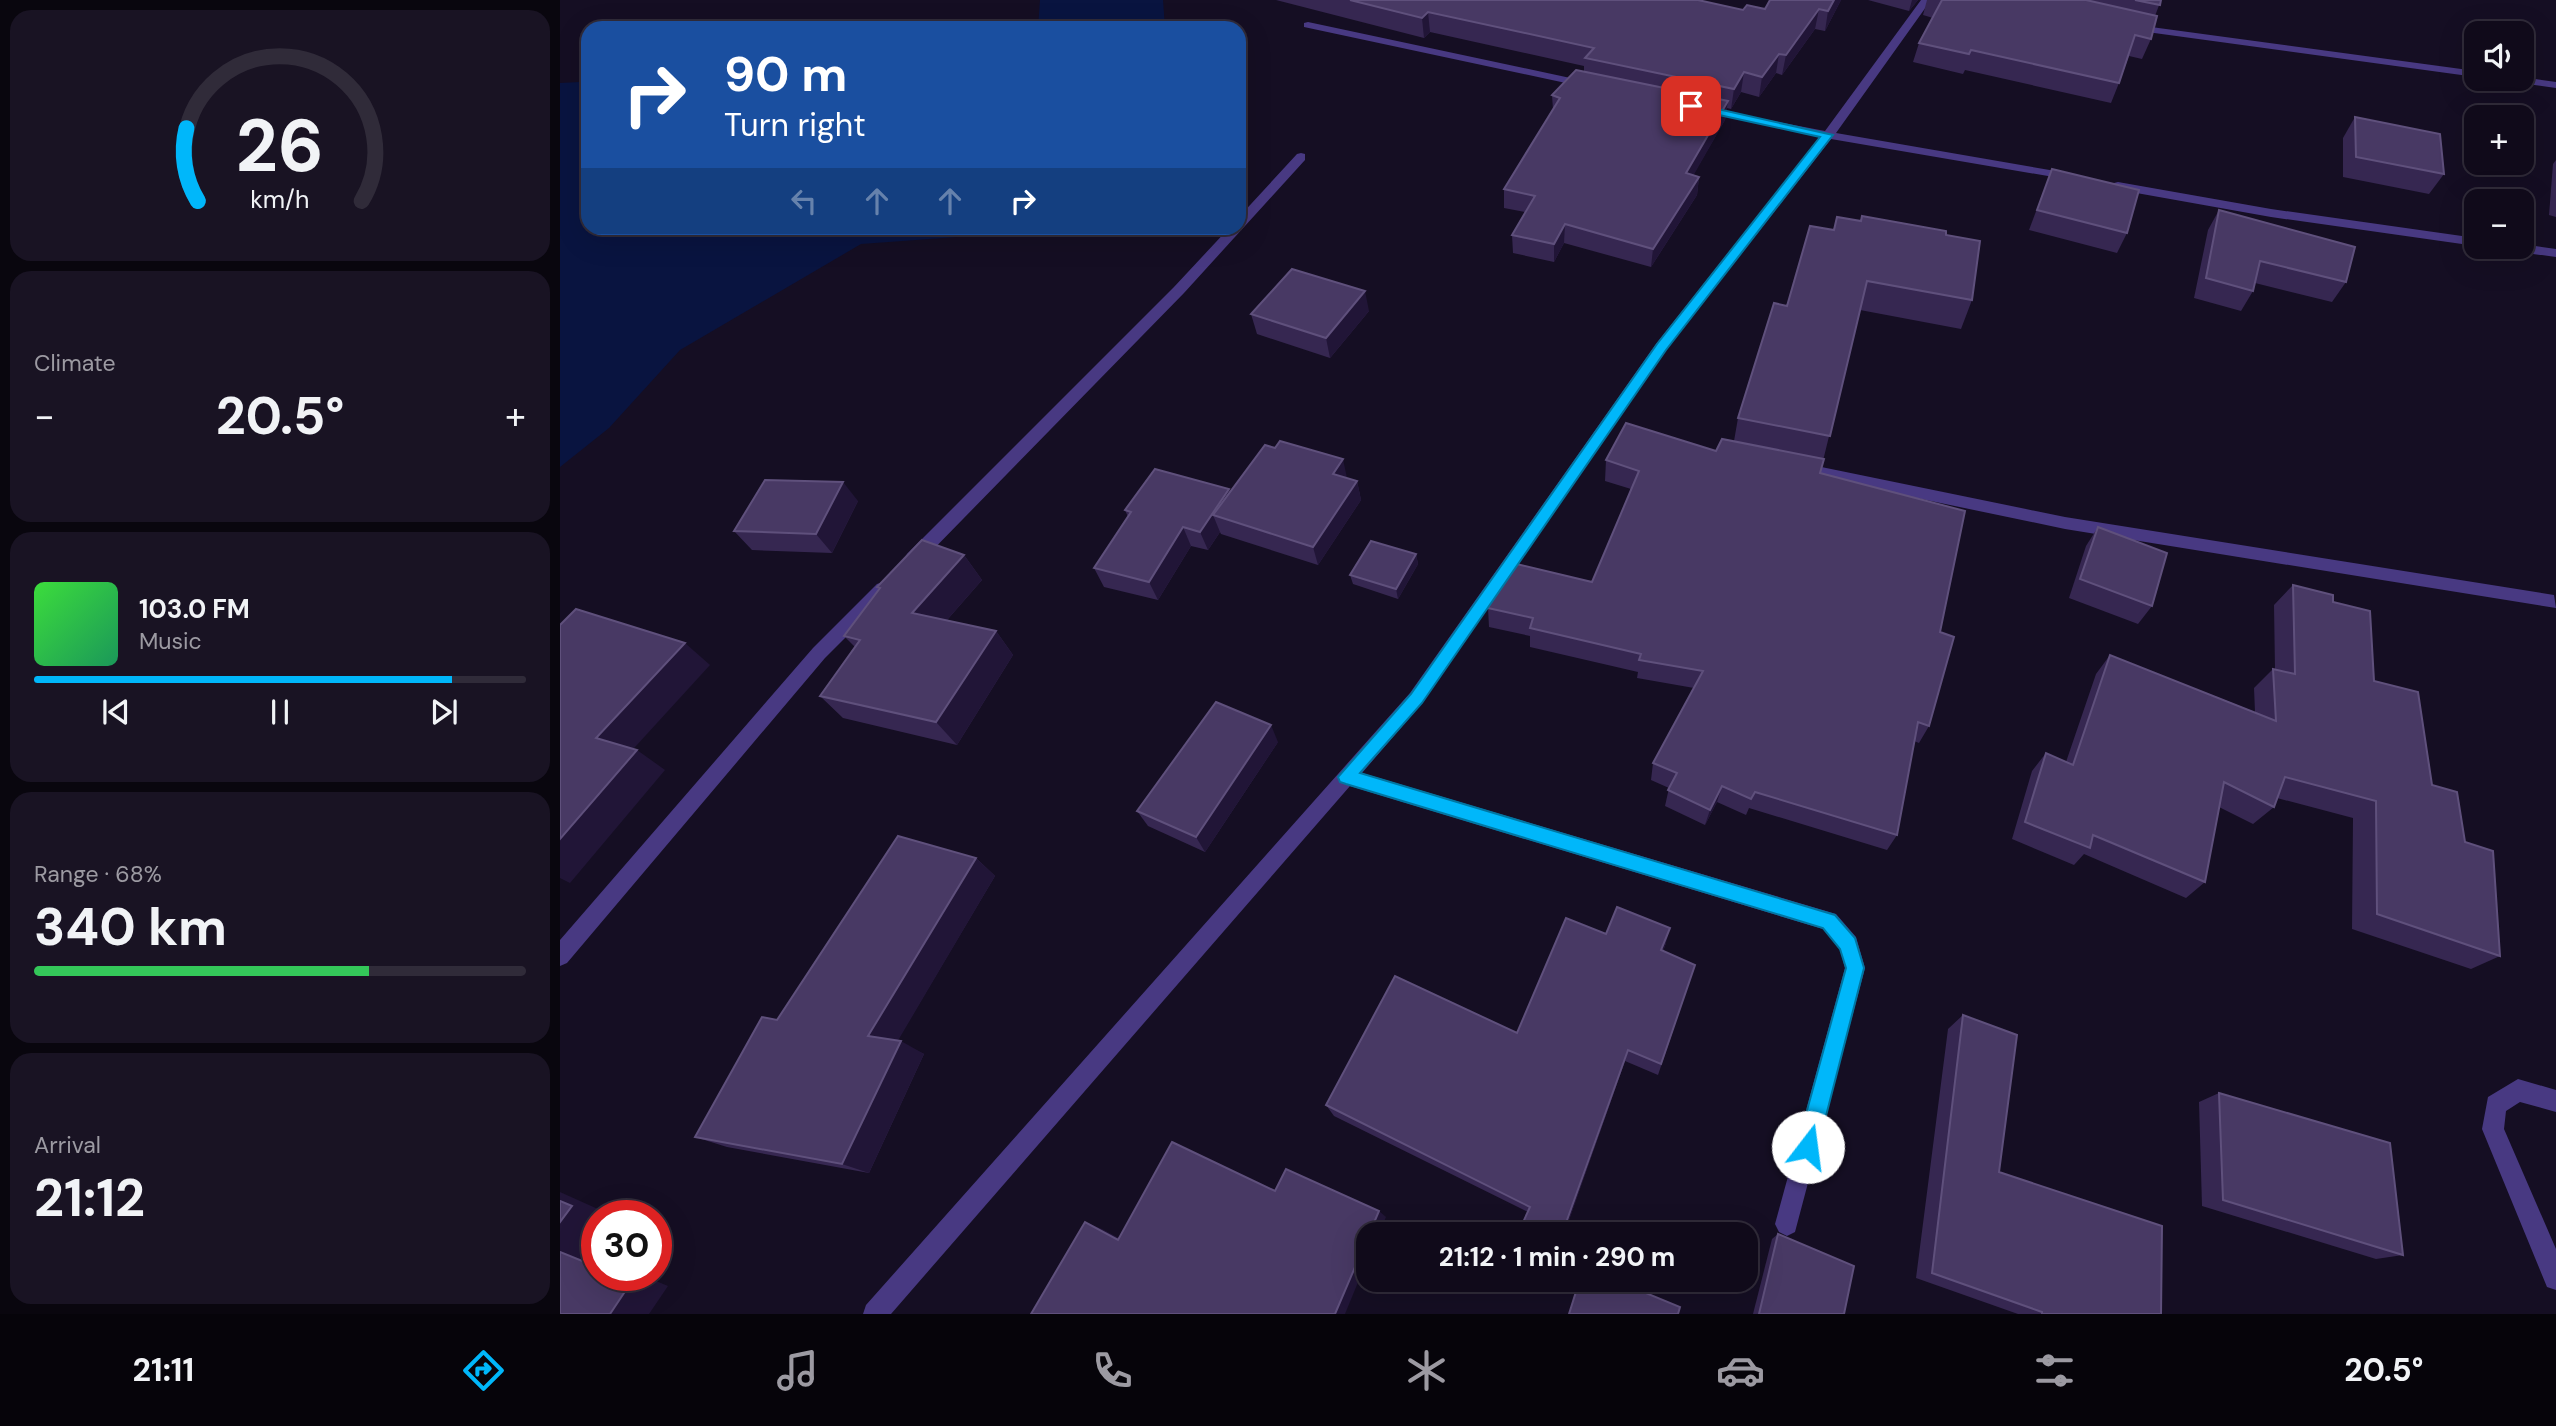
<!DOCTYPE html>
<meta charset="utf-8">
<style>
:root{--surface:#100a1a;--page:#191323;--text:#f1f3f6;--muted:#9c9aa2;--line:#302b39;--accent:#00b7fa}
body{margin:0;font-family:"DM Sans",sans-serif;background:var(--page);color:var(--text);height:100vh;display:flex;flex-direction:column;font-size:26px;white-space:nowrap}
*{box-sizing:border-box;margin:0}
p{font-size:23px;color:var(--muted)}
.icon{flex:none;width:38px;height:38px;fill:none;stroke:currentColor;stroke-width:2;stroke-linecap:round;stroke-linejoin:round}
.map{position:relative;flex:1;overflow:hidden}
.details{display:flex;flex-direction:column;gap:10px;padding:10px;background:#09060e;width:560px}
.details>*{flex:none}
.banner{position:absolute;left:21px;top:21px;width:665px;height:214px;border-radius:21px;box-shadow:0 7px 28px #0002,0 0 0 2px var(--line);background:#1a4fa0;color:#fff;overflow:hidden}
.buttons{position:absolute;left:1904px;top:21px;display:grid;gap:14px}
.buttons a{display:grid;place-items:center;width:70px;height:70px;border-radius:14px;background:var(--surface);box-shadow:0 7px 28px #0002,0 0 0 2px var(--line);font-size:35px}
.speed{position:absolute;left:21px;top:1200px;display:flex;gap:14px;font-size:35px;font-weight:700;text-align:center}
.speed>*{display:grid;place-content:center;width:91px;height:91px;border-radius:50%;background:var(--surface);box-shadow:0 7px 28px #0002,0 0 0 2px var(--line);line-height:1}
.speed .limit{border:10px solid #d22;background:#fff;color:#111}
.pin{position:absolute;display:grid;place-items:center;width:60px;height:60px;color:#fff;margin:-30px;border-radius:14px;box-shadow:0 4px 10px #0006}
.me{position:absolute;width:77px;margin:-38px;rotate:15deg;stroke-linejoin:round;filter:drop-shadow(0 0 5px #0008)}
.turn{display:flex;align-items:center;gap:24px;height:147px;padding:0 28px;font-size:32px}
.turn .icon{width:91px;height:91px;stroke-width:2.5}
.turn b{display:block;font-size:49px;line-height:60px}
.lanes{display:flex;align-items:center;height:66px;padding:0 28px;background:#0003;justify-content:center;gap:35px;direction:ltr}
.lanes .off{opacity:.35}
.big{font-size:52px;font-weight:700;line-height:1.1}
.details .widget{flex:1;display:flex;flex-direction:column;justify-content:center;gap:10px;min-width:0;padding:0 24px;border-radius:21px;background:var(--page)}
.details .dial{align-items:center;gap:0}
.dial svg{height:182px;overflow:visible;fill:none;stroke:var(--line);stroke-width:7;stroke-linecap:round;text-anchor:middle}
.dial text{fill:var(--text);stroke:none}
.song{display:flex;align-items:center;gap:21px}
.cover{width:84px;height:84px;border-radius:10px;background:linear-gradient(135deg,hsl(120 70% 55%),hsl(150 70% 35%))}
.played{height:7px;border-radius:4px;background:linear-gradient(90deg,var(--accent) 85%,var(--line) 85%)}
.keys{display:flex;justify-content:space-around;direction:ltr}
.heat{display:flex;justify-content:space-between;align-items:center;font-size:38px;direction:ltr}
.charge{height:10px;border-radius:5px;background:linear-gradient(90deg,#34c759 68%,var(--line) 0)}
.trip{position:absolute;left:796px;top:1222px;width:402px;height:70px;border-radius:21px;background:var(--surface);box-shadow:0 7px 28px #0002,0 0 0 2px var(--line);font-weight:700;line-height:70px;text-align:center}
.menu{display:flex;height:112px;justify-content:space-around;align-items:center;background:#06040a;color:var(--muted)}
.menu .icon{width:49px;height:49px}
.menu .selected{color:var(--accent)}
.menu b{font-size:32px;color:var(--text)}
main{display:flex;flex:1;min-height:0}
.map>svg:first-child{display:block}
.water{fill:#091440}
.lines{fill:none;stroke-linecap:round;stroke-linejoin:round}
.minor{fill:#483982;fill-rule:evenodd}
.wall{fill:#362751}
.shaded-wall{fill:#211537}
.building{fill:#483964;stroke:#5f507c;stroke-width:2}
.route{fill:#00b7fa;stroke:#0077a2;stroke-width:2}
</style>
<main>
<section class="details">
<div class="widget dial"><svg viewBox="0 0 100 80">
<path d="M14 69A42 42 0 1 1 86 69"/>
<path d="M14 69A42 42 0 0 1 9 37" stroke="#00b7fa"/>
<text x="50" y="56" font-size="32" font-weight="700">26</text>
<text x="50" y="72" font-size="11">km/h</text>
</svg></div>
<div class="widget"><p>Climate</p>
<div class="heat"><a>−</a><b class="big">20.5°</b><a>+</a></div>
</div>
<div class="widget">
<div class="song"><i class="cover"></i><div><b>103.0 FM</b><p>Music</p></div></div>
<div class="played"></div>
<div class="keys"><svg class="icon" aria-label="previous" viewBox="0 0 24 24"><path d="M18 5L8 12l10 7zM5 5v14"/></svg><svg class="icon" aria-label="pause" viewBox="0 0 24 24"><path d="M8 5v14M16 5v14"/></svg><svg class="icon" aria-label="next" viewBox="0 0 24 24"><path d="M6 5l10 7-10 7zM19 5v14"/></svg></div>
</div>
<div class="widget"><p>Range · 68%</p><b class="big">340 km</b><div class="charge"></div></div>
<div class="widget"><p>Arrival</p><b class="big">21:12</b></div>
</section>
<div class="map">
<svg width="1996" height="1314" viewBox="0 0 1996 1314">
<rect width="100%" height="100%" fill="#150e23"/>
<g class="water">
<polygon points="480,0 603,0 605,28 478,28"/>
<polygon points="20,82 28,84 28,228 469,228 452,233 301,244 120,350 49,428 0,467 0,83"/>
</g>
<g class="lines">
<g class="minor">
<polygon points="1361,0 1371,0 1276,133 1513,174 1519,178 1517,181 1271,139 1106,350 862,703 802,773 1276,914 1296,937 1305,968 1235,1232 1227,1236 1219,1232 1215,1224 1285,968 1280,949 1263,929 790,786 331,1314 303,1314 306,1305 850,693 1096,344 1260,137 1141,111 1141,107 1265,131"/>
<polygon points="748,22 1029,82 1035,85 1029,88 744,27 744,23"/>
<polygon points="1569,24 1916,71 1916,77 1565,29 1564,27"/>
<polygon points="1962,77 1996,82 1996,88 1952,82 1946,79"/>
<polygon points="741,153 745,154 745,160 624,293 359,564 347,564 345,559 347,554 614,287 669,228 679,228 679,217 737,154"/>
<polygon points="1558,182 1711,209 1916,238 1916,246 1711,217 1554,189 1554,183"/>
<polygon points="1962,244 1996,249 1996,257 1951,251 1944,247 1962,247"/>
<polygon points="1237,462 1505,517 1994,595 1996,608 1505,529 1232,472 1229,468 1232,464"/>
<polygon points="323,582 329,584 331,589 329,594 265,658 7,963 0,966 0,940 253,648 317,584"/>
<polygon points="1958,1079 1996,1090 1996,1112 1960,1102 1946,1111 1944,1129 1996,1249 1996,1290 1987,1287 1922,1129 1928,1097"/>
</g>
</g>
<g class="wall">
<polygon points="716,0 1138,0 1183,10 1205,9 1281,0 1265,31 1255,29 1222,75 1216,73 1199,97 1181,92 1171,109 1167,108 1165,120 1133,175 1139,177 1137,195 1091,267 1004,243 994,262 953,253 952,235 965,212 944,208 944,189 993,110 992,95 1024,71 1024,66 870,32 864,38"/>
<polygon points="1308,0 1358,0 1349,11"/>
<polygon points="1367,0 1601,0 1595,16 1591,39 1582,59 1569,56 1559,83 1551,103 1405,70 1403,74 1353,62 1359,43 1373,18 1363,15"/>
<polygon points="1795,117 1884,174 1869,194 1783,177 1783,138"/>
<polygon points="1996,160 1996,217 1989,215 1993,164"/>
<polygon points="1492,169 1567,233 1557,253 1469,230"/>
<polygon points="1659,210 1786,282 1772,302 1695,283 1693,291 1681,311 1634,298 1648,230"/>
<polygon points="1274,230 1386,235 1412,300 1401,329 1300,310 1260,473 1380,632 1369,726 1359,743 1354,741 1337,835 1327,850 1189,808 1186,815 1157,802 1145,825 1105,806 1109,788 1091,780 1093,763 1134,688 1077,678 1078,672 970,647 970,636 929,627 928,608 1032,582 1071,489 1045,481 1046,460 1156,451 1174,441 1178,418 1227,306"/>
<polygon points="809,311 770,358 697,334 691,314"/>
<polygon points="715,448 787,478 797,481 801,500 758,565 661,534 660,532 648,550 631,546 598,600 544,587 534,568 568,517 565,510 669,489 670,492"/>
<polygon points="298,501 272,553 192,550 174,531"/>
<polygon points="1538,527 1592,606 1578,624 1509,598 1526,546"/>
<polygon points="856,554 858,564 838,599 793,584 790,575"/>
<polygon points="404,555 422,580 387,620 436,631 453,655 397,745 283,718 260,696 295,647 284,636 319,590 317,587"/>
<polygon points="1733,585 1773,602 1814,681 1872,785 1905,842 1940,956 1911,969 1792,929 1793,818 1717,798 1714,807 1693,824 1659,807 1645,882 1626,898 1524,854 1514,865 1452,839 1472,771 1486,753 1506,762 1536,674 1550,655 1695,712 1694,688 1713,669 1715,670 1714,605"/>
<polygon points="718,742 645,852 588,826 577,811"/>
<polygon points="416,858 435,876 337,1041 364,1054 309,1173 167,1147 135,1137 217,1020"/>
<polygon points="1046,934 1106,943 1103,951 1135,965 1098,1075 1065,1061 1004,1234 961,1234 960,1229 968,1212 774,1116 766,1105 957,1033"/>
<polygon points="1403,1015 1439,1172 1601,1314 1458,1314 1356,1278 1388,1029"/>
<polygon points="1659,1093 1843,1255 1816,1259 1642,1206 1639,1102"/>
<polygon points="1218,1234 1284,1314 1193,1314 1212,1239"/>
</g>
<g class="shaded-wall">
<polygon points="1274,0 1281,0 1265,31 1268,11"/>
<polygon points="1352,0 1358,0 1349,11"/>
<polygon points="1259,9 1255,29 1222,75 1226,55"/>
<polygon points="868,12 870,32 864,38 862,18"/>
<polygon points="1219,54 1216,73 1199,97 1202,77"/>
<polygon points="1184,72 1181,92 1171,109 1174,89"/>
<polygon points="1168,101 1165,120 1124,192 1126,173"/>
<polygon points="1139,177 1137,195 1091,267 1093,249"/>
<polygon points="1005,224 1004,243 994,262 994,244"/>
<polygon points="805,291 809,311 770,358 766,338"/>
<polygon points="783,459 787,478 773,474"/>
<polygon points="797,481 801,500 758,565 753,547"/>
<polygon points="283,482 298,501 272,553 256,534"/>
<polygon points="669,489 676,508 653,515 660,532 648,550 640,532"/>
<polygon points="623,527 631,546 598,600 589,582"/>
<polygon points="856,554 858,564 838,599 836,589"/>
<polygon points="404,555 422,580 372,637 352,613"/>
<polygon points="436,631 453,655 397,745 376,722"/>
<polygon points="125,643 150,665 65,758 36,738"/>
<polygon points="711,725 718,742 645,852 636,837"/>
<polygon points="77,750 105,770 10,883 0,878 0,839"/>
<polygon points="1162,786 1157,802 1145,825 1150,810"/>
<polygon points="416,858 435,876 333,1049 308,1036"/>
<polygon points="1110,928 1106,943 1098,965 1101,950"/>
<polygon points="341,1041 364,1054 309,1173 282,1164"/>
<polygon points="1068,1050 1065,1061 1004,1234 1002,1234"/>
<polygon points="0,1192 49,1214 47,1216 37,1216 37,1231 22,1251 37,1257 37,1267 0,1252"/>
<polygon points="819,1211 826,1217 819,1234 809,1234"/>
<polygon points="525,1222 542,1229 574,1246 558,1240"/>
<polygon points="808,1235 808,1258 785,1314 775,1314"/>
<polygon points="59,1276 84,1276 108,1286 89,1314 50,1314"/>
</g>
<g class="building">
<polygon points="790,0 1138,0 1183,10 1187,5 1205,9 1210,0 1274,0 1268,11 1259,9 1226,55 1219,54 1202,77 1184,72 1174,89 1025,58 1034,48 868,12 862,18"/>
<polygon points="1382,0 1526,0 1597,16 1591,39 1575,35 1559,83 1411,50 1409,54 1359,43"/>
<polygon points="1575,0 1601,0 1600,5"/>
<polygon points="1016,70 1168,101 1126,173 1139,177 1093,249 1005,224 994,244 952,235 975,196 944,189 1000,98 992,95"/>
<polygon points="1795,117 1880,134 1884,174 1796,157"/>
<polygon points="1492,169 1579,190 1567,233 1477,210"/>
<polygon points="1659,210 1795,247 1786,282 1700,261 1693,291 1646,278"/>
<polygon points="1302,216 1386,231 1386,235 1420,241 1412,300 1307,281 1270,436 1178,418 1214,303 1227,306 1250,226 1274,230 1277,217 1301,221"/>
<polygon points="732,269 805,291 766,338 691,314"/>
<polygon points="1066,423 1156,451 1162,439 1264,459 1260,473 1405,511 1380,632 1394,637 1369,726 1358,722 1337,835 1195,792 1191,799 1162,786 1150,810 1108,790 1117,773 1093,763 1143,671 1079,660 1081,654 970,628 973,618 928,608 948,562 1032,582 1079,471 1046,460"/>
<polygon points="720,441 783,459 773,474 797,481 753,547 653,515 705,445 715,448"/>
<polygon points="595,469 669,489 640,532 623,527 589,582 534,568 571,512 565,510"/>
<polygon points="205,480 283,482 256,534 174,531"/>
<polygon points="1538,527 1607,553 1592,606 1520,579"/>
<polygon points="362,540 404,555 352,613 436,631 376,722 260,696 300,640 284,636 320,588 317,587"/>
<polygon points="811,541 856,554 836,589 790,575"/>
<polygon points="1733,585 1773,595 1773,602 1810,611 1814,681 1858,692 1872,785 1897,792 1905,842 1933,851 1940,956 1817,914 1816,801 1725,777 1714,807 1664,782 1645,882 1533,835 1530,848 1465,822 1486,753 1513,765 1550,655 1716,721 1713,669 1735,674"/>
<polygon points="16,609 125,643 36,738 77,750 0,839 0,625"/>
<polygon points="656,702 711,725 636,837 577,811"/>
<polygon points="338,836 416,858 308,1036 341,1041 282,1164 135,1137 202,1017 217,1020"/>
<polygon points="1057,907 1110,928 1101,950 1135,965 1101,1064 1068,1050 1002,1234 970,1234 960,1229 970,1207 766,1105 835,976 957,1033 1006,918 1046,934"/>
<polygon points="1403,1015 1457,1035 1439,1172 1602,1226 1601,1314 1482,1314 1482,1312 1372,1273"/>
<polygon points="1659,1093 1830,1143 1843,1255 1663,1200"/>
<polygon points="612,1142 715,1191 726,1169 819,1211 775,1314 471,1314 525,1222 558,1240"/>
<polygon points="0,1201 12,1206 0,1222"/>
<polygon points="1218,1234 1294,1266 1284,1314 1199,1314"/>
<polygon points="0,1252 37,1267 37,1276 59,1276 72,1281 50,1314 0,1314"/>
<polygon points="1020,1279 1052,1279 1120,1307 1118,1314 1009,1314"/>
</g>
<polygon class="route" points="1131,103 1273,135 1106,350 862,703 800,773 1275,915 1295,938 1304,968 1258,1147 1255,1154 1248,1157 1240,1154 1237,1147 1286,968 1280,949 1263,928 786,784 780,782 778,777 851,694 1097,344 1260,137 1127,108 1126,106"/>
</svg>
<div class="buttons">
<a><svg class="icon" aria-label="sound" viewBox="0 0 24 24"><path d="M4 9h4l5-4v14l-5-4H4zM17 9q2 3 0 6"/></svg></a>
<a>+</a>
<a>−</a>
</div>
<div class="speed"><div class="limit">30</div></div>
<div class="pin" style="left:1131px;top:106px;background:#d93025"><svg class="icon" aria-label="arrive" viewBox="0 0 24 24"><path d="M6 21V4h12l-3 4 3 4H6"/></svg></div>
<svg class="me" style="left:1248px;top:1147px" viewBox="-20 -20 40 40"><circle r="19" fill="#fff"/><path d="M0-13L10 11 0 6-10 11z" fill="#00b7fa"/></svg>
<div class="trip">21:12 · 1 min · 290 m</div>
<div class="banner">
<div class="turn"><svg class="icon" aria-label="right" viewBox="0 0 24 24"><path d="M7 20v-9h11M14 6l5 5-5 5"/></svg><div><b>90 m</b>Turn right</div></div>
<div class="lanes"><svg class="icon off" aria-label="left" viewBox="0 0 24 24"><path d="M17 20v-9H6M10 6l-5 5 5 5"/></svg><svg class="icon off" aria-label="ahead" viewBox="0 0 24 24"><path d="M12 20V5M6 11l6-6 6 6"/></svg><svg class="icon off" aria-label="ahead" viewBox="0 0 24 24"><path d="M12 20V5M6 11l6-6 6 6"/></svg><svg class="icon" aria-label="right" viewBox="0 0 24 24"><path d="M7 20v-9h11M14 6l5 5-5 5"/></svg></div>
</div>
</div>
</main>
<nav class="menu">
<b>21:11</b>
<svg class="icon selected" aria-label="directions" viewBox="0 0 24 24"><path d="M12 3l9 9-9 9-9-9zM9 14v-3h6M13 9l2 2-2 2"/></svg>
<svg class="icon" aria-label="music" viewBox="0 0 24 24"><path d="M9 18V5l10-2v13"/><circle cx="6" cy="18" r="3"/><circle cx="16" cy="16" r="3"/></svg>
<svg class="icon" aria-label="phone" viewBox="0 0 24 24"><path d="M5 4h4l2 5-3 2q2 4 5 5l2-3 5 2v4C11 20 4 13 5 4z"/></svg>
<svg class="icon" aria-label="climate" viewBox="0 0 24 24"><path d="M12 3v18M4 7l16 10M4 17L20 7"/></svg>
<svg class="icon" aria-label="car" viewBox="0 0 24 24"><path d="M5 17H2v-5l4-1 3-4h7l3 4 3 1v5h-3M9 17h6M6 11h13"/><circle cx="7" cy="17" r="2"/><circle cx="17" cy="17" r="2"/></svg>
<svg class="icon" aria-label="filters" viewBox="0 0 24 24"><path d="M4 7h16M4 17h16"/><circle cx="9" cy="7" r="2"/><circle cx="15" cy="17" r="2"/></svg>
<b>20.5°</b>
</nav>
